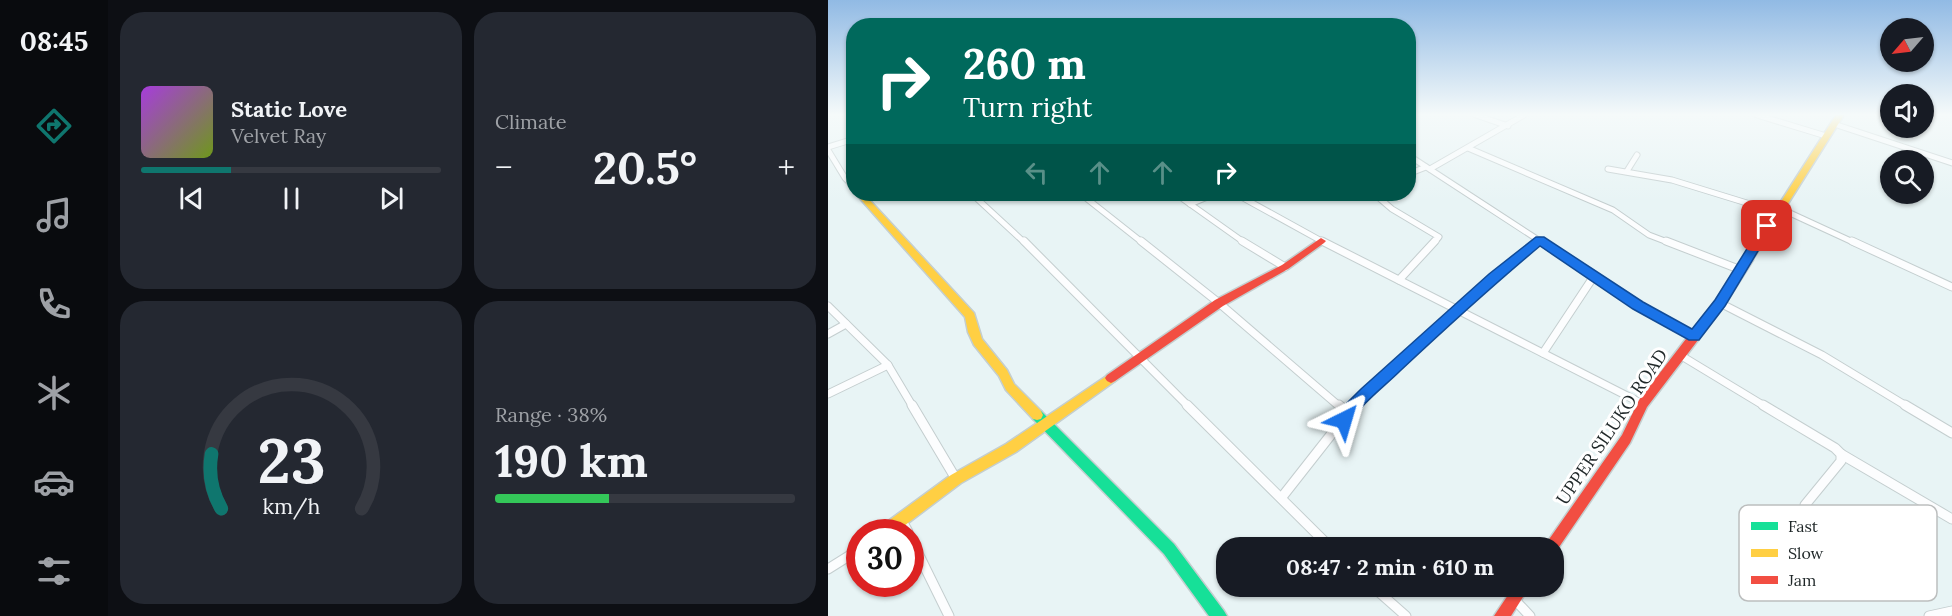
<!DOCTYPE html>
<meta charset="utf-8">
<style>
:root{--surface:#171b24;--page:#242831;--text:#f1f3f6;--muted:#9ea1a6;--line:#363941;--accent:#0f766e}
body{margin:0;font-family:Lora,serif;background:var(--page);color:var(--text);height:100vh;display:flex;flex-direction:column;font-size:22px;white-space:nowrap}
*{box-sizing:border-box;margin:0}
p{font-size:20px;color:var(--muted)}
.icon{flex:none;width:33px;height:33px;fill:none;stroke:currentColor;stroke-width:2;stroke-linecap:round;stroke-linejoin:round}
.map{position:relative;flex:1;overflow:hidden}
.drawer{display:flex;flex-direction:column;gap:12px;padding:12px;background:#0d0f14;width:720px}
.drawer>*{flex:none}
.banner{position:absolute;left:18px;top:18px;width:570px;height:183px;border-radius:24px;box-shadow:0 2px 4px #0004;background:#00695c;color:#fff;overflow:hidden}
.needle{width:39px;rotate:242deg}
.tools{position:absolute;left:1052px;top:18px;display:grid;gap:12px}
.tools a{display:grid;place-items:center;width:54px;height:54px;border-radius:50%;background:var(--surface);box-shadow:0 2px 4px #0004;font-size:30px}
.speed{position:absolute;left:18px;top:519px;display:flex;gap:12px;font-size:30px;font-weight:700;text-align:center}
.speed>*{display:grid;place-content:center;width:78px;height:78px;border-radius:50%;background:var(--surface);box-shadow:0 2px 4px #0004;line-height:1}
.speed .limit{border:9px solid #d22;background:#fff;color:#111}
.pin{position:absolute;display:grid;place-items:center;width:51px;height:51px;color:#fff;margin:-26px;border-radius:12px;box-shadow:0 3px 9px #0006}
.me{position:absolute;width:66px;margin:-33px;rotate:40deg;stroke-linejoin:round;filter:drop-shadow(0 0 4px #0008)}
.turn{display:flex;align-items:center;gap:21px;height:126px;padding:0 18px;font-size:27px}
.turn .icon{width:78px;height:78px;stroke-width:2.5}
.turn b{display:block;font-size:42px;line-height:51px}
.lanes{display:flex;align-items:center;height:57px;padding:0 18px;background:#0003;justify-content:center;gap:30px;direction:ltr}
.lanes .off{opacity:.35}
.big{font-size:45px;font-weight:700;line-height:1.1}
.drawer .tile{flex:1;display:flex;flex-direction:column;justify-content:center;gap:9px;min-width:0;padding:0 21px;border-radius:24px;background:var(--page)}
.drawer .dial{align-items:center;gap:0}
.dial svg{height:156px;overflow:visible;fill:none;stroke:var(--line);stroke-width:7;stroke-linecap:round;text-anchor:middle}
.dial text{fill:var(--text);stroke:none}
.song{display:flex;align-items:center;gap:18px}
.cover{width:72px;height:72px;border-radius:9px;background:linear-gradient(135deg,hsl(280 70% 55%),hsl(80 70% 35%))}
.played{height:6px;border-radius:3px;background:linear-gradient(90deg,var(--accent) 30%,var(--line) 30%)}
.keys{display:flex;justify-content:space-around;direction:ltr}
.heat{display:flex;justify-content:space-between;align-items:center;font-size:33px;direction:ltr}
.charge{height:9px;border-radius:4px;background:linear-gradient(90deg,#34c759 38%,var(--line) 0)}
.drawer .tiles{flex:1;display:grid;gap:12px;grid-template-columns:repeat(2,1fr)}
.trip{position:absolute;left:388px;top:537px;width:348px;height:60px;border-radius:24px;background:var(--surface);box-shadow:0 2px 4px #0004;font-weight:700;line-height:60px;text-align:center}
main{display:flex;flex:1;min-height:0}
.menu{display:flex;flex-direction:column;width:108px;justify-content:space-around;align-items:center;background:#090b0e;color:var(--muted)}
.menu .icon{width:42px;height:42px}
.menu .selected{color:var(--accent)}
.menu b{font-size:27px;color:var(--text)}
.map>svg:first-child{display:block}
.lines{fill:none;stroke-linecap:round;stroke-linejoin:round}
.street-far2-casing{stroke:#c4cecf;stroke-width:7}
.street-far1-casing{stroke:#c4cecf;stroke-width:9}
.street-casing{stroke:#c4cecf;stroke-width:11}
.fast-casing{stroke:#c4cecf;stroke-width:3}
.slow-casing{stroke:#c4cecf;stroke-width:3}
.jam-casing{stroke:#c4cecf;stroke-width:3}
.street-far2{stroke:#fcfdfe;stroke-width:5}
.street-far1{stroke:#fcfdfe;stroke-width:7}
.street{stroke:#fcfdfe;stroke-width:9}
.fast{fill:#16e098;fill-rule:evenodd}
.slow{fill:#ffcf43;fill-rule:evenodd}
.jam{fill:#f24e42;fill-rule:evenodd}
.route{fill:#1a73e8;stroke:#114b97;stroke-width:1.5}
.labels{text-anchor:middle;stroke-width:6;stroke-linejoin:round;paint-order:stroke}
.street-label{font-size:18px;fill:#1f2728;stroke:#fff}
.key{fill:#fff;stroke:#bcbebe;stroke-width:1.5}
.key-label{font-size:16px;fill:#1f2728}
</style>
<main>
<nav class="menu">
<b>08:45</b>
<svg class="icon selected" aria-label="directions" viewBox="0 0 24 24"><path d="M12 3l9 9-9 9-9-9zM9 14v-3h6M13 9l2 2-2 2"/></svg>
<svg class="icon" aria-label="music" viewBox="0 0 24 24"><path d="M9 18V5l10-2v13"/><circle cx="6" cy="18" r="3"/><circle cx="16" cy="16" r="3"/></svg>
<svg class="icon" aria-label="phone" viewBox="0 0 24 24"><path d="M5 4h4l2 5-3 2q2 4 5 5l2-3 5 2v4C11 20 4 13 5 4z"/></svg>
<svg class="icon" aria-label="climate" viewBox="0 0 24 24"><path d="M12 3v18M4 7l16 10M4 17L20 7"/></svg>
<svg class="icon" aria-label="car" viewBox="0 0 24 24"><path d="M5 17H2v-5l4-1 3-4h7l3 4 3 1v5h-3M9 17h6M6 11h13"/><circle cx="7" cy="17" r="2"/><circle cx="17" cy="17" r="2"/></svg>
<svg class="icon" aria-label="filters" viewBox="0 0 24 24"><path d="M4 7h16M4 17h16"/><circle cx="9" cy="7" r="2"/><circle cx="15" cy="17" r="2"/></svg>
</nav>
<section class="drawer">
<div class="tiles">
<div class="tile">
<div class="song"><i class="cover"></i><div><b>Static Love</b><p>Velvet Ray</p></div></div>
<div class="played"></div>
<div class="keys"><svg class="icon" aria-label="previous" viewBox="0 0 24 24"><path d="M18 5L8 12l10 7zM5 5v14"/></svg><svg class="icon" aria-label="pause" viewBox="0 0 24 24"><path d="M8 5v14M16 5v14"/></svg><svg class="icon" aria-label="next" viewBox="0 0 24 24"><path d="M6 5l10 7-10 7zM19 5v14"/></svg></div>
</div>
<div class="tile"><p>Climate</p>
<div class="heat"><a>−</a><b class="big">20.5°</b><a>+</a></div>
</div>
<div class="tile dial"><svg viewBox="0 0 100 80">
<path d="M14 69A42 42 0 1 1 86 69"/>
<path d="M14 69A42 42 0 0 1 9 41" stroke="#0f766e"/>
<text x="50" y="56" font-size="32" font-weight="700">23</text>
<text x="50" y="72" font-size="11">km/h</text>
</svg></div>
<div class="tile"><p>Range · 38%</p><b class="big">190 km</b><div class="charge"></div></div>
</div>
</section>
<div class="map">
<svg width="1124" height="616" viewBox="0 0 1124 616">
<rect width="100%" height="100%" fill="#e8f4f5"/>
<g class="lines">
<g class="street-far2-casing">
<g id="street-far2">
<polyline points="648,115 680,126"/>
<polyline points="929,115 998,136"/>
<polyline points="1006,124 1124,163"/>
<polyline points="0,147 26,139"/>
<polyline points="640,148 785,210 821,235 842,243"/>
<polyline points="0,150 17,178 26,187"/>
<polyline points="580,155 715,243"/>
<polyline points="602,169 696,115"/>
<polyline points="780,169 844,180 948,212"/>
<polyline points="799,171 809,155"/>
<polyline points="580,174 598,167"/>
<polyline points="144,194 197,243"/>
<polyline points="253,194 315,243"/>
<polyline points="348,194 417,243"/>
<polyline points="408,194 497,243"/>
<polyline points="553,194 550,197 564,209 611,237 606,243"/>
<polyline points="362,204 387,194"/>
<polyline points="951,208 1027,243"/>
<polyline points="708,243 712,240"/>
</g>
</g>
<g class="street-far1-casing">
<g id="street-far1">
<polyline points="196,241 361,407"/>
<polyline points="313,241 391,303 512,407"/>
<polyline points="414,241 457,267"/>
<polyline points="494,241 815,404"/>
<polyline points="712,241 810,305 866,336"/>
<polyline points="838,241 913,270"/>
<polyline points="1024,241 1124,287"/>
<polyline points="571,280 607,241"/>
<polyline points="892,303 994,355 1080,407"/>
<polyline points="0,306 60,365 85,407"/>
<polyline points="0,334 18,324"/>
<polyline points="715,353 766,276"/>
<polyline points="852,355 938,407"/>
<polyline points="0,394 60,365"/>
<polyline points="527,407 666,277 710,241"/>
</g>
</g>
<g class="street-casing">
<g id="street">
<polyline points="84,405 128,479"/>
<polyline points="359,405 503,548"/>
<polyline points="935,405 1007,448 1013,454 1013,461 977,505"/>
<polyline points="1077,405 1124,433"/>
<polyline points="520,413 528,405"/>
<polyline points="1013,454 1124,519"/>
<polyline points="454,497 520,413 511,405"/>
<polyline points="74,521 80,532"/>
<polyline points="82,537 121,616"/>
<polyline points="0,569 32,549"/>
<polyline points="544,586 578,616"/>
<polyline points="686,599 702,616"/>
<polyline points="1101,616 1124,611"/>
</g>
</g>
<g class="fast-casing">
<polygon id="fast" points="209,410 213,411 346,544 396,611 399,616 381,616 336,554 205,419 203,415 205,411"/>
</g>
<g class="slow-casing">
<g id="slow">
<polygon points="1008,115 1016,115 923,262 917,262 915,260 917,258"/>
<polygon points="28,194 36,194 146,313 154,339 179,370 186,384 213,411 215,415 213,419 209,420 205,419 178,390 171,376 146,345 140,332 137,317"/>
<polygon points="283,373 287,375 289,378 287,381 188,452 133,483 68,532 50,532 52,527 123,475 178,444"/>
</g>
</g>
<g class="jam-casing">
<g id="jam">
<polygon points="493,238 498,241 496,243 460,269 395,306 287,381 283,383 279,381 277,378 279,375 387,300 454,265"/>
<polygon points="920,257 925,260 896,306 819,407 802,443 727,553 726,548 715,548 794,435 811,400 888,300 917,258"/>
<polygon points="686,586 702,586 683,616 666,616"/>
</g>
</g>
<use href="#street-far2" class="street-far2"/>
<use href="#street-far1" class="street-far1"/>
<use href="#street" class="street"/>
<use href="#fast" class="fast"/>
<use href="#slow" class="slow"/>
<use href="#jam" class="jam"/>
</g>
<linearGradient id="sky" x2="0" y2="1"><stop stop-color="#91bae4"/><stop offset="0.57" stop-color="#f5fafa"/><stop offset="1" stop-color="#f5fafa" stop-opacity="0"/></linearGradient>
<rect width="1124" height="201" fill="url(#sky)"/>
<path class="route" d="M939,222L945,226L897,306L871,340H861L805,309L712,246C664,286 618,328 572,371C556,387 532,404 522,424L516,426L511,424L508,420L514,408L533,389L661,274L708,237H716L815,302L864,329L887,300L935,223Z"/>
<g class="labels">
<g class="street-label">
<text transform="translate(784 427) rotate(-56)" y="6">UPPER SILUKO ROAD</text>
</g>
</g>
<rect x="911" y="505" width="198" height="96" rx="9" class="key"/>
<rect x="923" y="522" width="27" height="8" fill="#16e098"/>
<rect x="923" y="549" width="27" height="8" fill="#ffcf43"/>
<rect x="923" y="576" width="27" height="8" fill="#f24e42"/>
<g class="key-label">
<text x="960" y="532">Fast</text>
<text x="960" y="559">Slow</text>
<text x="960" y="586">Jam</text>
</g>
</svg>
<div class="tools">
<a><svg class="needle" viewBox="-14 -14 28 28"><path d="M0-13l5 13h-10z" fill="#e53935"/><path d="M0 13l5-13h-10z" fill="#9ea1a6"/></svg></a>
<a><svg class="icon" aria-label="sound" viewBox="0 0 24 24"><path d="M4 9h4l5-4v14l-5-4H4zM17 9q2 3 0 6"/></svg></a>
<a><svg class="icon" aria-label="search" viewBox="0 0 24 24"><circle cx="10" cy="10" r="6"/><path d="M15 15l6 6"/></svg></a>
</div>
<div class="speed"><div class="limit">30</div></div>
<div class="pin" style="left:939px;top:226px;background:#d93025"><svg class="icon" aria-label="arrive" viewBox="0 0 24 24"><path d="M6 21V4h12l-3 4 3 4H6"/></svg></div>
<svg class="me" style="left:516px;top:420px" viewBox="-20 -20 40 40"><path d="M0-17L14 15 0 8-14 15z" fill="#1a73e8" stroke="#fff" stroke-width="4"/></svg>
<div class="trip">08:47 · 2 min · 610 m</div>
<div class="banner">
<div class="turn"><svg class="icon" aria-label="right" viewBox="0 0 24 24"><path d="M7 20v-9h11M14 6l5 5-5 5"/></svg><div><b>260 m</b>Turn right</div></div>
<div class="lanes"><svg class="icon off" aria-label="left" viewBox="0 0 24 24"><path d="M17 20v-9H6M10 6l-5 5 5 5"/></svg><svg class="icon off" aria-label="ahead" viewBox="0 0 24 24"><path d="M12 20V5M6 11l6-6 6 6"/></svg><svg class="icon off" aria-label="ahead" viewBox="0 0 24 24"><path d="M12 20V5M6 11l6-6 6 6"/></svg><svg class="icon" aria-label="right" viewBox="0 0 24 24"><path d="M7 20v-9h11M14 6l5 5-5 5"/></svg></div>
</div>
</div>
</main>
